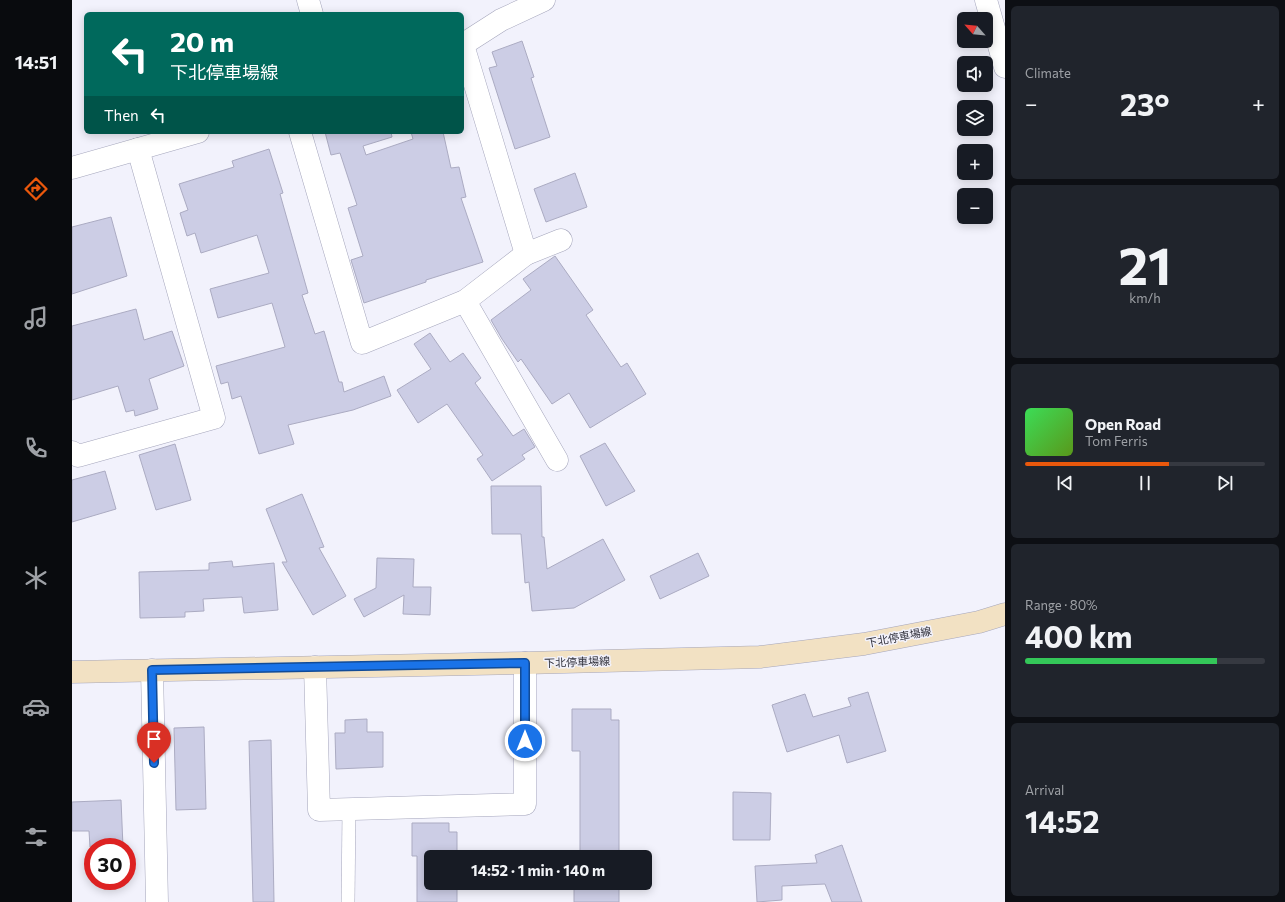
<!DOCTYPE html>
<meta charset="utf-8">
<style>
:root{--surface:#171b24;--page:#20242c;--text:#f1f3f6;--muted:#9ea1a6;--line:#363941;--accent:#ea580c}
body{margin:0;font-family:Commissioner,"Noto Sans JP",sans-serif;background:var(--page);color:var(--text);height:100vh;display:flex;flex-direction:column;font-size:15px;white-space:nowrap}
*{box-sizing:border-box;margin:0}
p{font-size:13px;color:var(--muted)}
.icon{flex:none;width:22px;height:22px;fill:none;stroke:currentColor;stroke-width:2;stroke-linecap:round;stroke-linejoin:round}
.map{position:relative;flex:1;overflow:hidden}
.sheet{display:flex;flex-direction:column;gap:6px;padding:6px;background:#0d0f14;width:280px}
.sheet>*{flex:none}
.top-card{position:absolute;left:12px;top:12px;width:380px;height:122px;border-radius:6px;box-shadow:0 2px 10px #0003;background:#00695c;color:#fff;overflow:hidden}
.needle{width:26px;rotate:297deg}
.tools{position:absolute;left:885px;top:12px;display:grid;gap:8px}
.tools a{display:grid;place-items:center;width:36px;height:36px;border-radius:6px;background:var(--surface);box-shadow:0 2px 10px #0003;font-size:20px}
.speed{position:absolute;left:12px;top:838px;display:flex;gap:8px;font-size:20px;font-weight:700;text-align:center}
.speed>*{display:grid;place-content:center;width:52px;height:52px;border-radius:50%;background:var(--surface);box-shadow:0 2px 10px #0003;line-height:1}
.speed .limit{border:6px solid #d22;background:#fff;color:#111}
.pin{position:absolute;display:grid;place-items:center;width:34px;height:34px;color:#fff;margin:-41px -17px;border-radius:50% 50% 50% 0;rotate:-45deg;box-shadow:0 0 4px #0007}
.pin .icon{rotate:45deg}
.me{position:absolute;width:44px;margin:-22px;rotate:0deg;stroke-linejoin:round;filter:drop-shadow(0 0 3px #0008)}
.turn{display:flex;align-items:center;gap:14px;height:84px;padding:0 20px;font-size:18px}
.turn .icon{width:52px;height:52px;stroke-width:2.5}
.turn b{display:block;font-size:28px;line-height:34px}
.then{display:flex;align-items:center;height:38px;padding:0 20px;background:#0003;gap:8px;font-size:15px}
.big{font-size:30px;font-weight:700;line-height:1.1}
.sheet .tile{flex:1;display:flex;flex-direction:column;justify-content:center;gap:6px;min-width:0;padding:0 14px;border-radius:6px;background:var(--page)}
.sheet .dial{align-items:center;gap:0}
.dial b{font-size:52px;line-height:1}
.song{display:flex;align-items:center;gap:12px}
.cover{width:48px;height:48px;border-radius:6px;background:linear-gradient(135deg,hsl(130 70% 55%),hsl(90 70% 35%))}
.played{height:4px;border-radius:2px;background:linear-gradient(90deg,var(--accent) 60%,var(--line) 60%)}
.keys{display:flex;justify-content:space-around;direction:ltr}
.heat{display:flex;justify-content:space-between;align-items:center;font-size:22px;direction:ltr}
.charge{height:6px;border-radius:3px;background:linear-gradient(90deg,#34c759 80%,var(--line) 0)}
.trip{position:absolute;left:352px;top:850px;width:228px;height:40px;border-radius:6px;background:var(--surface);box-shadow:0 2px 10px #0003;font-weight:700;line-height:40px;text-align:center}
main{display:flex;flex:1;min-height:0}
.tabs{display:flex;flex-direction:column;width:72px;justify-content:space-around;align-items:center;background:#090b0e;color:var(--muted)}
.tabs .icon{width:28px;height:28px}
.tabs .active{color:var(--accent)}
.tabs b{font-size:18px;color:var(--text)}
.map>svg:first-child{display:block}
.building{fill:#cccde5;stroke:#ababc2}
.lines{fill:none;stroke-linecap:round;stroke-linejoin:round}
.service-casing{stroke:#a5a6bc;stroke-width:14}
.minor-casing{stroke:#a5a6bc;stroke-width:23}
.tertiary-casing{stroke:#a5a6bc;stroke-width:23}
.secondary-casing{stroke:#a5a6bc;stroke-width:23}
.service{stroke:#fff;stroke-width:13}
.minor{stroke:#fff;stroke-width:22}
.tertiary{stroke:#fff;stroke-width:22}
.secondary{stroke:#f2e1c3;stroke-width:22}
.route-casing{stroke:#114b97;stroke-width:10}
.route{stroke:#1a73e8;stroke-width:7}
.labels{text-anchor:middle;stroke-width:3;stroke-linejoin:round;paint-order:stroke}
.street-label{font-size:11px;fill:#31313b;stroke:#f2f2fc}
</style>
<main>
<nav class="tabs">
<b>14:51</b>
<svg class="icon active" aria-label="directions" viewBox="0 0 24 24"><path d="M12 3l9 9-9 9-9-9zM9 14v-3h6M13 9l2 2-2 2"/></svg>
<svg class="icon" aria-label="music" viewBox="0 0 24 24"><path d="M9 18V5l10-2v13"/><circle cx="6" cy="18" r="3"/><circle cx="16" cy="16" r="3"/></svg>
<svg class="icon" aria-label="phone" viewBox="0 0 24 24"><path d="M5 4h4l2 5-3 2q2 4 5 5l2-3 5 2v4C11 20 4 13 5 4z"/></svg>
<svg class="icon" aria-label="climate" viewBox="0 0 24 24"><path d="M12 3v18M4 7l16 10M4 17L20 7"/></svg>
<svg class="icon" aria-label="car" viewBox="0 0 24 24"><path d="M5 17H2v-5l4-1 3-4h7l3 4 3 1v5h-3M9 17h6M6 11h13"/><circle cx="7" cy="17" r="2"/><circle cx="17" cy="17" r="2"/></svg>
<svg class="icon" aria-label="filters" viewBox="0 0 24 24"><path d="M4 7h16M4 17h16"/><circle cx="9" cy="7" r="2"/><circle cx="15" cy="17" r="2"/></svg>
</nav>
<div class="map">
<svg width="933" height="902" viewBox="0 0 933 902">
<rect width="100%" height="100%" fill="#f2f2fc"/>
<g class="building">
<polygon points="450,41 462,77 459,78 478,137 443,149 417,68 425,66 420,52"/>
<polygon points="253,132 319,132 320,137 291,146 294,155 341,139 339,132 371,132 379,168 387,167 394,197 389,198 411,262 354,280 354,282 292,303 279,260 291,256 276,208 285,205 268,153 259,155"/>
<polygon points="197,149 211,193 208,194 236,293 230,295 243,334 252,331 267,382 270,382 272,392 312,376 319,396 281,410 216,425 222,444 187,454 169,396 160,399 156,382 149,384 144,366 213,347 200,303 146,318 138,289 197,273 185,235 129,253 123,233 115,236 108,213 116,210 107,184 162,167 160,161"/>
<polygon points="503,173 515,207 474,222 462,189"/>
<polygon points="39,217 55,276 0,294 0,227"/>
<polygon points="483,256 521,310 514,315 549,367 555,363 574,394 518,428 497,393 480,404 449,359 446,362 430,339 419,320 459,290 451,279"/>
<polygon points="64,309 72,340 100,331 112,366 77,379 86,409 63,416 62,410 54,412 46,386 0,400 0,326"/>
<polygon points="358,333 378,362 391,353 409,378 403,383 441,436 452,429 463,447 450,455 453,459 420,481 405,459 411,455 375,404 346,423 325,390 359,369 342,344"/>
<polygon points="533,443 563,491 534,506 508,456"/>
<polygon points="103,444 119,500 84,510 67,455"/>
<polygon points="33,471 44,509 0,522 0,480"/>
<polygon points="419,486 469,486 470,537 472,537 475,569 531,539 553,580 502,608 460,611 457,582 453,583 449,534 420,534"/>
<polygon points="230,494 252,547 247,548 274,596 241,615 210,562 215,562 194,509"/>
<polygon points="626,553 637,576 588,599 578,576"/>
<polygon points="305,558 342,559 341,587 359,587 358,615 331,614 332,595 292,617 282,599 304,588"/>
<polygon points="160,561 161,567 202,563 206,610 172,613 170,597 131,599 132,611 113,612 113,617 68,618 67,572 137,570 137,563"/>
<polygon points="796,692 814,751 775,763 767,735 715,752 700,705 733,694 741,717 779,706 776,698"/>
<polygon points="500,709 539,709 539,720 547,720 547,857 508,857 508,751 500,751"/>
<polygon points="295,719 295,732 311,732 311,767 264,769 263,733 273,733 273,720"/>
<polygon points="132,727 134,809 104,810 102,728"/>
<polygon points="199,740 202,902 181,902 177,741"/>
<polygon points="661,792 699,793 698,840 661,840"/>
<polygon points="49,800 51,847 18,847 17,831 0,831 0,802"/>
<polygon points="340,823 377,823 377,832 385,832 385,857 359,857 359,883 385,883 385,902 345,902 345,856 340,856"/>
<polygon points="770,845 790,902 760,902 753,884 710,886 710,900 685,902 683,866 745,863 743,855"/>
<rect x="502" y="883" width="45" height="19"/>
</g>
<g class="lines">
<g class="service-casing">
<polyline id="service" points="276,902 277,810"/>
</g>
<g class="minor-casing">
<g id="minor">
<polyline points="236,0 240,14"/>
<polyline points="390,45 429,20 472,0"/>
<polyline points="391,45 454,254"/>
<polyline points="228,132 290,343 393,301 454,254 489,240"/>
<polyline points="0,168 126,132"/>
<polyline points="393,301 485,460"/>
<polyline points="0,452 6,456 142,418 66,149"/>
<polyline points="243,667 247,810 453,804 453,663"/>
<polyline points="80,670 85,902"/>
</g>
</g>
<g class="tertiary-casing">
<polyline id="tertiary" points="914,0 933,67"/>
</g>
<g class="secondary-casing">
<polyline id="secondary" points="0,672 453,663 688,657 792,644 907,622 933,614"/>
</g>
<use href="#service" class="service"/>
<use href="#minor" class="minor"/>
<use href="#tertiary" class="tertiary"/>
<use href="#secondary" class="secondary"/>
</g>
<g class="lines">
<g class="route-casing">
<polyline id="route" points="82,763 80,670 453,663 453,741"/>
</g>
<use href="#route" class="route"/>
</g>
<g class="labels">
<g class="street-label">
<text transform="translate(827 637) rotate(-11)" y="4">下北停車場線</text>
<text transform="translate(505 662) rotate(-2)" y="4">下北停車場線</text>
</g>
</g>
</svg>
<div class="tools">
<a><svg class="needle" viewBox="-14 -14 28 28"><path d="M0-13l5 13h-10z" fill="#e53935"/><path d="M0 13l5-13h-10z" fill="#9ea1a6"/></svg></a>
<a><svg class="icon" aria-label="sound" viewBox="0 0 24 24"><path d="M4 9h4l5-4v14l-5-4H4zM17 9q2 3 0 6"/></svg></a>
<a><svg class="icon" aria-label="layers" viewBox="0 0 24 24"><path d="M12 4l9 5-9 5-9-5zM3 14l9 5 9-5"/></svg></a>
<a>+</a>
<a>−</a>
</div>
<div class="speed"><div class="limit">30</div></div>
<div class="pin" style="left:82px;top:763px;background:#d93025"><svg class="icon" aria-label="arrive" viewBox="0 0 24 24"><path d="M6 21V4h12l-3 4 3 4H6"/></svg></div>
<svg class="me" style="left:453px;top:741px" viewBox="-20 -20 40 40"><circle r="17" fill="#1a73e8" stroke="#fff" stroke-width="3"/><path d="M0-11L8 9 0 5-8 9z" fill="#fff"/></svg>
<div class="trip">14:52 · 1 min · 140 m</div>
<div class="top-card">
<div class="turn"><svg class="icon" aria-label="left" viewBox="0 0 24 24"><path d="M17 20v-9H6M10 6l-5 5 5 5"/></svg><div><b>20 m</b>下北停車場線</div></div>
<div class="then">Then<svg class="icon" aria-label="left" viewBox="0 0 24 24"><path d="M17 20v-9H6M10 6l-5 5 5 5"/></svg></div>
</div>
</div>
<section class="sheet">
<div class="tile"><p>Climate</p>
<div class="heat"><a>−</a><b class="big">23°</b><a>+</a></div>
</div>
<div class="tile dial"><b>21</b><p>km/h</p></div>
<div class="tile">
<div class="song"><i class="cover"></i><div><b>Open Road</b><p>Tom Ferris</p></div></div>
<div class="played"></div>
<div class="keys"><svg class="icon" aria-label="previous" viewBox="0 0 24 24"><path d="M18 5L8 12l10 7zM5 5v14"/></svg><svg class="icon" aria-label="pause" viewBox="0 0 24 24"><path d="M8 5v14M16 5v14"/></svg><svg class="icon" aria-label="next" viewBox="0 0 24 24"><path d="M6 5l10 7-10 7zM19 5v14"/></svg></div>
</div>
<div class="tile"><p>Range · 80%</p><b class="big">400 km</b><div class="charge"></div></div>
<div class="tile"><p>Arrival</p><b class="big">14:52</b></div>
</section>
</main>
